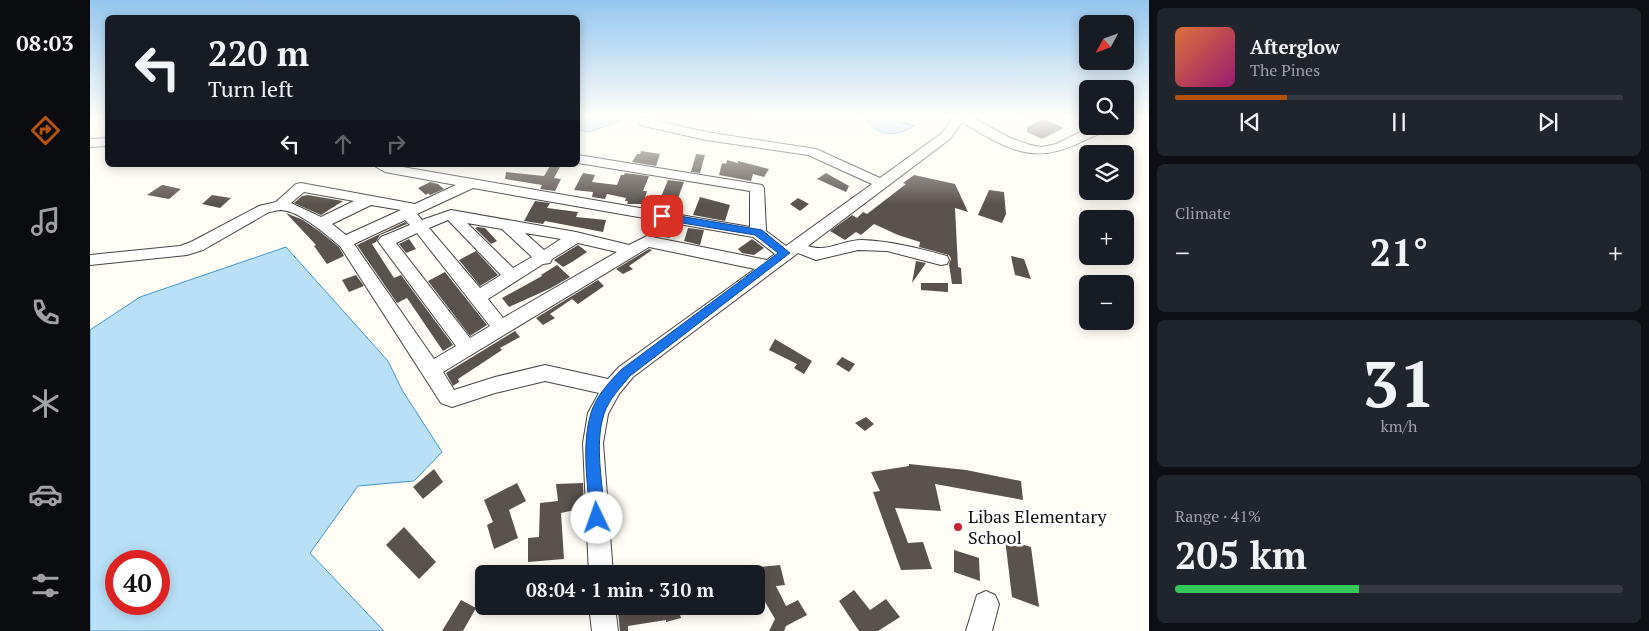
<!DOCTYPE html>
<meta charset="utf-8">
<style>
:root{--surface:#171b24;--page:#20242c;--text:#f1f3f6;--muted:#9ea1a6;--line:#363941;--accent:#b45309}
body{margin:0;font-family:"PT Serif",serif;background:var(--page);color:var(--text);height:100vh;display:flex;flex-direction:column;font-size:19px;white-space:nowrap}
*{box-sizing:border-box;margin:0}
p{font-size:16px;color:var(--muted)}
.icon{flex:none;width:28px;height:28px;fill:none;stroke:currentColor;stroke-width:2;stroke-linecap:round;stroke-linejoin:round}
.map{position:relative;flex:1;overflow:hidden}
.side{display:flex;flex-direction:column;gap:8px;padding:8px;background:#0d0f14;width:500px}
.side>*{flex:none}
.hud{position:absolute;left:15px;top:15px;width:475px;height:152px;border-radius:8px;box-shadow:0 2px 12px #0003;background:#171b24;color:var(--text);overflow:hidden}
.needle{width:32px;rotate:229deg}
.controls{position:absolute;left:989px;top:15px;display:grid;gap:10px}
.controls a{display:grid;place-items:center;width:55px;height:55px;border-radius:8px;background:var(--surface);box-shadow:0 2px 12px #0003;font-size:25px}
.speed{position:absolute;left:15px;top:550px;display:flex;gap:10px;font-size:25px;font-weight:700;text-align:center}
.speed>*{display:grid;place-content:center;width:65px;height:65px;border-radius:50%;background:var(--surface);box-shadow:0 2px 12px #0003;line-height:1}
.speed .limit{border:8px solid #d22;background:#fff;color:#111}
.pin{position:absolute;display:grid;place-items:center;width:42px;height:42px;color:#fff;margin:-21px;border-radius:10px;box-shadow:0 2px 8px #0006}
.me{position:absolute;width:55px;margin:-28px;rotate:357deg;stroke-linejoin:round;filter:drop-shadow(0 0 4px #0008)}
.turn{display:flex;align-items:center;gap:18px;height:105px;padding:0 20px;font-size:22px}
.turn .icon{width:65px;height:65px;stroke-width:2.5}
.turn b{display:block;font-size:35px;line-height:42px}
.lanes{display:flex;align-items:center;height:48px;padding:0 20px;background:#0003;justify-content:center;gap:25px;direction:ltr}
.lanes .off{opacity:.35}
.big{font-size:38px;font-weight:800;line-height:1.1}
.side .tile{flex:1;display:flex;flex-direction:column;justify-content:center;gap:8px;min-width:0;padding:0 18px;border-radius:8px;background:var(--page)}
.side .dial{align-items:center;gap:0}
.dial b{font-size:65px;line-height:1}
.song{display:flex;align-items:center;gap:15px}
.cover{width:60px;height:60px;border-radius:8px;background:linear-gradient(135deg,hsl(20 70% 55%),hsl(320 70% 35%))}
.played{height:5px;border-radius:2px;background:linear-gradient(90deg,var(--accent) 25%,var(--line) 25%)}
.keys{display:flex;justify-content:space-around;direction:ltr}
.heat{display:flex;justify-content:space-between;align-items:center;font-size:28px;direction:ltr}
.charge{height:8px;border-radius:4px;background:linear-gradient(90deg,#34c759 41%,var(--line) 0)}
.trip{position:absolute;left:385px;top:565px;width:290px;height:50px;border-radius:8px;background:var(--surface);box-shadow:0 2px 12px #0003;font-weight:800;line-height:50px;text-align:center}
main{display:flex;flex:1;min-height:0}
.menu{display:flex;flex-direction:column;width:90px;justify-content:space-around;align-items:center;background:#090b0e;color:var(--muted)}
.menu .icon{width:35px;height:35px}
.menu .current{color:var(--accent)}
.menu b{font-size:22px;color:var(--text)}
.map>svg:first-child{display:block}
.water{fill:#b9e0f7;stroke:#3f96cf;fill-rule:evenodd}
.building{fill:#5a524d}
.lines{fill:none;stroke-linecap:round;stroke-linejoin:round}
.minor-casing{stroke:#444;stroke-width:2}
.minor{fill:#fff;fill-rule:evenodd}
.route{fill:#1a73e8;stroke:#114b97}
.poi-dot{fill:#c4262e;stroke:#fff;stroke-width:2}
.labels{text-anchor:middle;stroke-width:5;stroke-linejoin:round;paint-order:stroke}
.near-poi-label{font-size:18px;fill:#111;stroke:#fff;text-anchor:start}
</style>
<main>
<nav class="menu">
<b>08:03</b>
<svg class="icon current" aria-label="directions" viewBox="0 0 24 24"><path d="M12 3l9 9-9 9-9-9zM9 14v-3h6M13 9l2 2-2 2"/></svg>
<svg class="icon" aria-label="music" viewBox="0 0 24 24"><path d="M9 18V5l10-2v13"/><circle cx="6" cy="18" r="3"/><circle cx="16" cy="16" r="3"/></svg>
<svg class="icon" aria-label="phone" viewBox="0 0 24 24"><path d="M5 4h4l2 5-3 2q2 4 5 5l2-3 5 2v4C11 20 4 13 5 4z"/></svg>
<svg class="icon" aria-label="climate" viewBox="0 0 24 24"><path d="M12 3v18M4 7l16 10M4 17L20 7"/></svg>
<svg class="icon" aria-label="car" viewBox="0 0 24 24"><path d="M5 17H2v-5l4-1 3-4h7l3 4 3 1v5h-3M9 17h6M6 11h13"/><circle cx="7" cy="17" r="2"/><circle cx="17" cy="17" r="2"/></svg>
<svg class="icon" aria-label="filters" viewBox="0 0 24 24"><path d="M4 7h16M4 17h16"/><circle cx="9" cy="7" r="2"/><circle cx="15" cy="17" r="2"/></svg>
</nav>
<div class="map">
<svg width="1059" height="631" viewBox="0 0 1059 631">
<rect width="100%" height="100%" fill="#fffdf5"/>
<g class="water">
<polygon points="488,116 544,116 499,132 488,130"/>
<path d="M773,116H792L824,126C804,138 788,137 773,116Z"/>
<path d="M196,247L298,361L312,390L352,452L324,481L268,486L220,553L294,631H0V330L50,297ZM26,561H69V604H26Z"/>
</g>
<g class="building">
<polygon points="953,119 974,128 952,139 937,132 937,127"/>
<polygon points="551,151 570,154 566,166 542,162 547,154 550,154"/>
<polygon points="606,154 615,155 610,173 601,172"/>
<polygon points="637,160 648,163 648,161 679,169 674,177 663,174 661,181 629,175 632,163 636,164"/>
<polygon points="460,166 470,167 464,178 471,179 465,191 450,189 452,185 415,179 416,172 454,176"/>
<polygon points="493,173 505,175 502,182 527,185 531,175 534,175 535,173 559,176 553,191 557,191 553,204 537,204 538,201 535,201 536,198 517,194 515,199 502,197 503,192 484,190"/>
<polygon points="736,173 759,186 756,192 727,179"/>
<polygon points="824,175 865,184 878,212 865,208 868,267 871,268 872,284 862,284 859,264 861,259 859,255 829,247 830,242 808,235 784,224 771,235 766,232 755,240 740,231 762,215 767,218 773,212 777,214 816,184 813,183"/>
<polygon points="578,180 594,182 583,212 566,209"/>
<polygon points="340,182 348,184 354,189 340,195 338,193 336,195 328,188"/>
<polygon points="72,185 73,185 91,189 79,199 57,195"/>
<polygon points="899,190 914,192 916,214 912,223 888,215"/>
<polygon points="122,195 141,198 130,208 112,204"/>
<polygon points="218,195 253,201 231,215 204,203 212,196"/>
<polygon points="610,197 640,205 635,221 603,215"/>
<polygon points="708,198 719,204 710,211 700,204"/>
<polygon points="445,201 460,203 457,208 488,212 486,217 516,220 513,232 455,221 453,224 434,221"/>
<polygon points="196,213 213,220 229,231 249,247 254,256 237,264 224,246 226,245"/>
<polygon points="315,222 317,224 290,235 286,242 282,244 304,278 311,275 363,345 353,351 317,298 307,303 267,245"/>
<polygon points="564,226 578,229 582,236 579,238 557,234 559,228 563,229"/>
<polygon points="388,227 395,228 407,241 401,244 385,228"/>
<polygon points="598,228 614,230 610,245 594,241"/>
<polygon points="319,239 326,249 316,253 309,244"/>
<polygon points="662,239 674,248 664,255 652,253 648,249"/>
<polygon points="488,245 497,252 482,262 473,267 464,260"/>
<polygon points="559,249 562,250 539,266 543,269 533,274 526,269"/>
<polygon points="386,251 408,275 390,286 369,260"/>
<polygon points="921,256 934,259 941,279 925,275"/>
<polygon points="826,261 836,263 822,283"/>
<polygon points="467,265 480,277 461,288 419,307 412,298 452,276 451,275"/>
<polygon points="355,272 397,325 380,336 338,281"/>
<polygon points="266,275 274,286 259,292 252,280"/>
<polygon points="508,280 514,286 488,304 482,299 460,314 465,318 453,325 446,318"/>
<polygon points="831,283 858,283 858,292 831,290"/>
<polygon points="425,331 430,337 410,348 412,350 368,379 369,382 363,386 356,373"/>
<polygon points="685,339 722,361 714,374 704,368 707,364 679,350"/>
<polygon points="752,357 765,364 759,372 746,364"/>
<polygon points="776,417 784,424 775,431 765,423"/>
<polygon points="819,464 876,470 931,481 933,500 845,484 851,511 805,508 818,543 833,542 842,569 811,570 783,492 790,491 781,472 819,466"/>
<polygon points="344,469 353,482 333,499 323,487"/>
<polygon points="427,483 436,501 419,510 428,538 404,549 397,525 403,522 394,500"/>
<polygon points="493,483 494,508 471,513 474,559 438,562 438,538 449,537 450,503 468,501 466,484"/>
<polygon points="314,527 346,562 329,579 296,545"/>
<polygon points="915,539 941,547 949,607 922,597"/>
<polygon points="864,550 889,558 890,581 864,572"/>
<polygon points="690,565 695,585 686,586 696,606 708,600 717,615 696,626 694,631 679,631 685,619 671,595 666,574 671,574 669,567"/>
<polygon points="764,590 780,610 796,599 810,617 788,631 769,631 749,601"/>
<polygon points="371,600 386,608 373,631 352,631"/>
<polygon points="533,606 587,606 591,618 576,622 576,620 538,626 538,631 530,631 528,612 533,610"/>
</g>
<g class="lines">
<g class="minor-casing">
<g id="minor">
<path d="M864,116H880L920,138L940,145L952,147L966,144L1003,126H1020C1014,133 1002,137 993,141C943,167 916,148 872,122L860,139L718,246C736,253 753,240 772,240C801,241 828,248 857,256L859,260L857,264L851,265L797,251L768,250L726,260L708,253L543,377L529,394L518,414L513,443L523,574H499L493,443L498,413L509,393L455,381L405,393L362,407L351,403L250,246C235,234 210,211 191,210C187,210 182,212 179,212L113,250L97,255L0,265V255L90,246L101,242L169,206L186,202L206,184L211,183L325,204L366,185L295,172L283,165H301L660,227V191L488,163V155L672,185L674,188L676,231L696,246L782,184L718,155L616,140L550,125L548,122L550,119L554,118L616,132L726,149L790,178L852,133ZM383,188L663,237L685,254L677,260L557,236L539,245L486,232L361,210L332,220L327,214ZM214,192L264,201L231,217L201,203ZM281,205L311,210L256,235L242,224ZM315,220L320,225L291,237L288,241L366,346L344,359L264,244ZM358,220L411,275L390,288L339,228ZM377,223L412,229L442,257L423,268ZM327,233L400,326L380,338L306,243ZM435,233L471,239L454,250ZM488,243L527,252L413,318L398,299L453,264L460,263L462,259ZM559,247L665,269L529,367L518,379L455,365L405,377L364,390L353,372Z"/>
<polygon points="1035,116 1048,116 1046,119 1035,122"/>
<polygon points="18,138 18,146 0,147 0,139"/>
<polygon points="896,591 905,595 909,604 902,631 876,631 887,595"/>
<polygon points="499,606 525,606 528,631 502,631"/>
</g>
</g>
<use href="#minor" class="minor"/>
</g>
<linearGradient id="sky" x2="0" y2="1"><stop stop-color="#95c6ee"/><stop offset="0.57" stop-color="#fffefa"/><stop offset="1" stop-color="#fffefa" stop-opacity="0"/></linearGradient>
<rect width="1059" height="204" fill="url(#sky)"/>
<path class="route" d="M572,213L672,230L700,253L540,376C531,387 519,399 514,414C504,445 513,485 515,518L513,523L507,525L502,523L500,518C498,484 491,446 501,413C506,396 520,381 532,369L688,253L665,235L568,219V214Z"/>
<circle class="poi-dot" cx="868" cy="527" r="5"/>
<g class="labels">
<g class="near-poi-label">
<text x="878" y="523">Libas Elementary<tspan x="878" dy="21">School</tspan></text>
</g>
</g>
</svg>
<div class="controls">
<a><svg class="needle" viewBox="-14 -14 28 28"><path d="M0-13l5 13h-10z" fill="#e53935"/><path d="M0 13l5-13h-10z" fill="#9ea1a6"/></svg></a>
<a><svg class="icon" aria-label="search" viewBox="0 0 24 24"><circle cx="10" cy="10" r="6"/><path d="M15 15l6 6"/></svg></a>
<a><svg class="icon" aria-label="layers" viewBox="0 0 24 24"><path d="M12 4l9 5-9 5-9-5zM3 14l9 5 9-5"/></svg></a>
<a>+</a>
<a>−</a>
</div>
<div class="speed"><div class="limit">40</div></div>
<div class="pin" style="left:572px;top:216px;background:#d93025"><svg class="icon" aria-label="arrive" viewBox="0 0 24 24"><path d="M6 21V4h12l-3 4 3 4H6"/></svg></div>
<svg class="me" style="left:507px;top:518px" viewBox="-20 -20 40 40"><circle r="19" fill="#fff"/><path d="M0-13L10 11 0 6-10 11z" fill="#1a73e8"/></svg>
<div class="trip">08:04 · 1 min · 310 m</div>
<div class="hud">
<div class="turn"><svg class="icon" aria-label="left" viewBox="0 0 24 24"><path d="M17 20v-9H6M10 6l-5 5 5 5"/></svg><div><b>220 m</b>Turn left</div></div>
<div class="lanes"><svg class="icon" aria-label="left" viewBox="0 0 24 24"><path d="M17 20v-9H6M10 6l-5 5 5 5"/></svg><svg class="icon off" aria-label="ahead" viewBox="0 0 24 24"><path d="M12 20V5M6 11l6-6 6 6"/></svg><svg class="icon off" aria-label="right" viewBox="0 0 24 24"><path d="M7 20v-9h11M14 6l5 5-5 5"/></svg></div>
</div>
</div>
<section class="side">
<div class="tile">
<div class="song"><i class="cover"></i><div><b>Afterglow</b><p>The Pines</p></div></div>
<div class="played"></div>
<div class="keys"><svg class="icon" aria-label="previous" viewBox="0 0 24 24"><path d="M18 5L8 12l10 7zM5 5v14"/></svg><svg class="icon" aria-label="pause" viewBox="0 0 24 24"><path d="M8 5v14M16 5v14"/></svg><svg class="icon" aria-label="next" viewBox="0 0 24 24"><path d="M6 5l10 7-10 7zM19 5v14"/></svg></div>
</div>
<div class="tile"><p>Climate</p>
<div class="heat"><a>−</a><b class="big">21°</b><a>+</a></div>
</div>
<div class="tile dial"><b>31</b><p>km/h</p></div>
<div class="tile"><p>Range · 41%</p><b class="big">205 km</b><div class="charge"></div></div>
</section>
</main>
